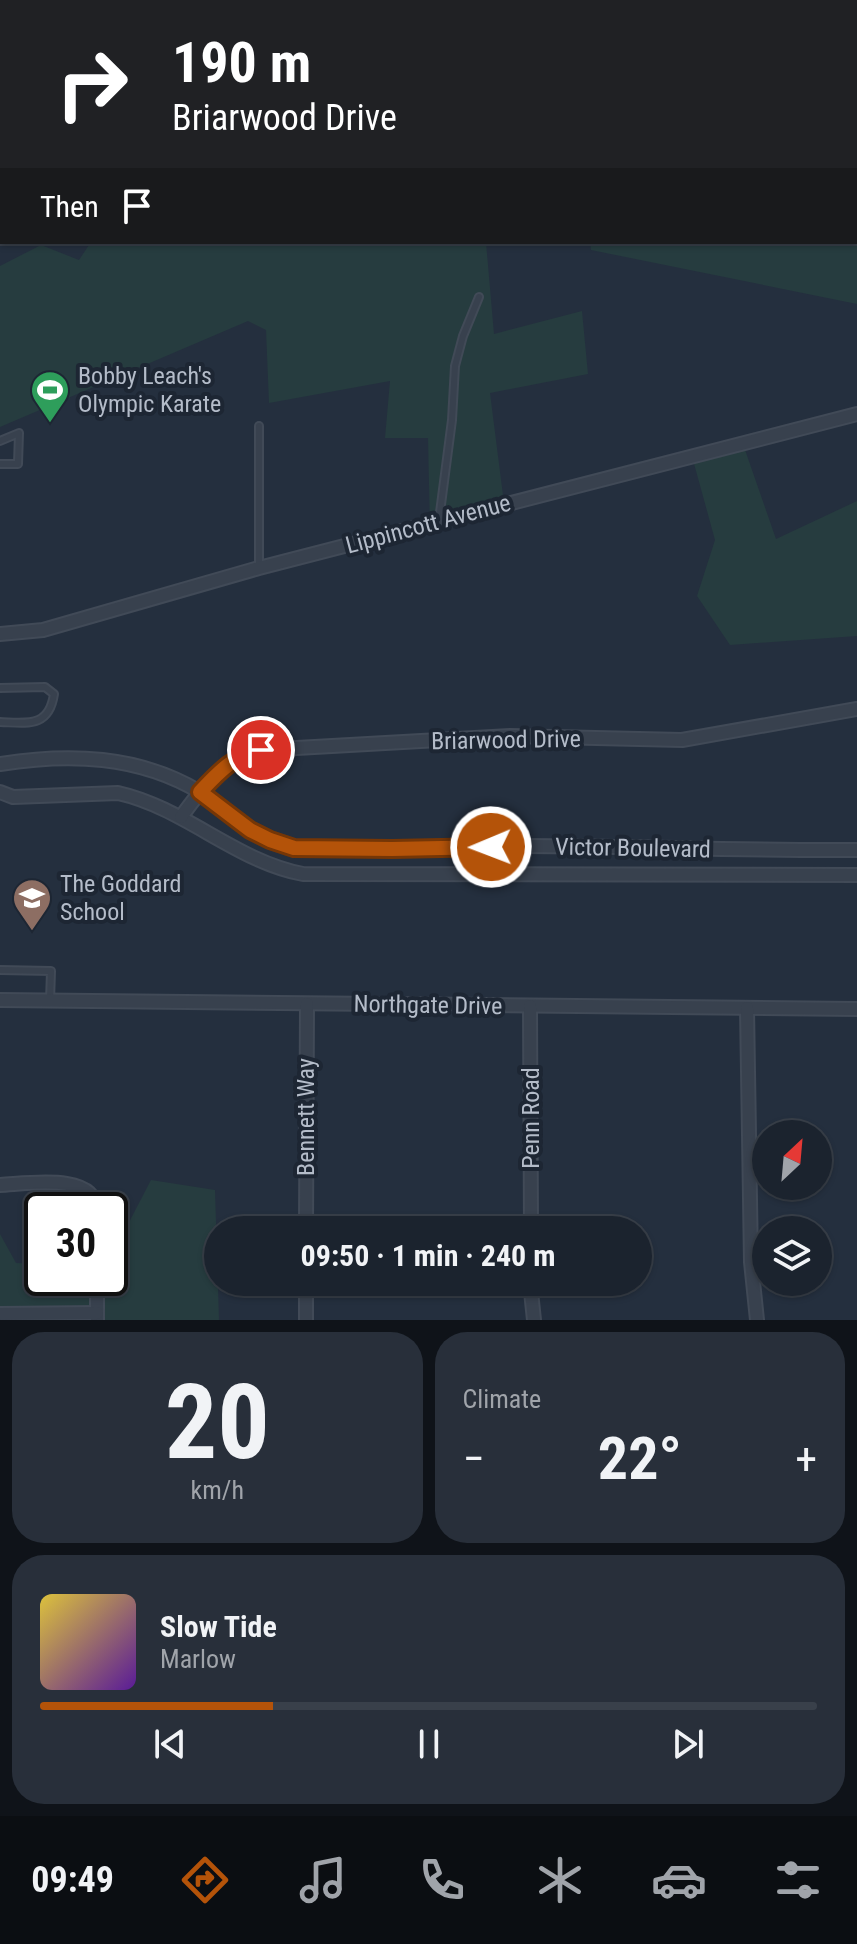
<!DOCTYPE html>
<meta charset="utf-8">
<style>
:root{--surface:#1b232e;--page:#282f3a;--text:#f1f3f6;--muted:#a0a4aa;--line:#39404a;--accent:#b45309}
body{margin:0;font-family:"Roboto Condensed",sans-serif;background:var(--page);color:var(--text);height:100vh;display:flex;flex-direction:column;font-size:30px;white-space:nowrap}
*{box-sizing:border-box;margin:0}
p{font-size:26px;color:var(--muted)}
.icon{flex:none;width:44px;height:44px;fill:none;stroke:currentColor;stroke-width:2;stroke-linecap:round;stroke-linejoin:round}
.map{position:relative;height:1320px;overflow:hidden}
.sheet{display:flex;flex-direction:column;gap:12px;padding:12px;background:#0f1319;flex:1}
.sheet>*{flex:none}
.top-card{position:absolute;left:0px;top:0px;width:858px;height:244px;box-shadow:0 2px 6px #0004,0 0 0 2px var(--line);background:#202124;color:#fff;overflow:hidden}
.needle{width:52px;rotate:26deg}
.controls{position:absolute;left:752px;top:1120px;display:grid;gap:16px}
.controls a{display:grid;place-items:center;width:80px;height:80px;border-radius:50%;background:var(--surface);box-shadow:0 2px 6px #0004,0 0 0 2px var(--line);font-size:40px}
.speed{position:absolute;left:24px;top:1192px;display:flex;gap:16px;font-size:40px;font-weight:700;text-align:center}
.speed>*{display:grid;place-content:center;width:104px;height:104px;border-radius:50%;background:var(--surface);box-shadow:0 2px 6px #0004,0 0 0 2px var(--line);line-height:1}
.speed .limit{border:4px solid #111;border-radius:12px;background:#fff;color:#111}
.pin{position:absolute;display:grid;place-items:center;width:68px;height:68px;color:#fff;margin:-34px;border:4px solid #fff;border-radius:50%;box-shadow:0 2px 8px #0007}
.me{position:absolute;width:88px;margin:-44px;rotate:269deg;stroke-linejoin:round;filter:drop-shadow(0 0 6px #0008)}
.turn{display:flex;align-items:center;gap:28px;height:168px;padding:0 40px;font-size:36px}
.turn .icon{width:104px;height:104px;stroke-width:2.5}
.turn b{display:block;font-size:56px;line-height:68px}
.then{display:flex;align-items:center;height:76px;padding:0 40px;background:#0003;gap:16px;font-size:30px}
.big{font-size:60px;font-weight:700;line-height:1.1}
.sheet .widget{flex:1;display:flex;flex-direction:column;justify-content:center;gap:12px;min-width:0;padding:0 28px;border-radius:32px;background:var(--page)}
.sheet .dial{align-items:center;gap:0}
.dial b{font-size:104px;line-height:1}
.song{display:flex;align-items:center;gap:24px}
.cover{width:96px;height:96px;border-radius:12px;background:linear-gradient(135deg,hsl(50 70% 55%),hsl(270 70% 35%))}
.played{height:8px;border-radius:4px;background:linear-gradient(90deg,var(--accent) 30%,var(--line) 30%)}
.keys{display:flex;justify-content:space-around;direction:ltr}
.heat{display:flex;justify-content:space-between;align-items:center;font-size:44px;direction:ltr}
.sheet .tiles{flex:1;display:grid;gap:12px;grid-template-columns:1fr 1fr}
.widget:last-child{grid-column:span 2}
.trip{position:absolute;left:204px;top:1216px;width:448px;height:80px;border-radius:40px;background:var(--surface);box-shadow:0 2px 6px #0004,0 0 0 2px var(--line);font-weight:700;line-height:80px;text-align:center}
.menu{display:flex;height:128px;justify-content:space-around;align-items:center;background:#0b0e12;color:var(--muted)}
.menu .icon{width:56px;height:56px}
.menu .on{color:var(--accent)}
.menu b{font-size:36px;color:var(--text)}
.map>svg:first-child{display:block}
.green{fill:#263c3f}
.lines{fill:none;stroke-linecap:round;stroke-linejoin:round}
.lane-casing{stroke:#414a57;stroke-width:10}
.street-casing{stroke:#414a57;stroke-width:16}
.lane{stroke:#38414e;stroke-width:6}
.street{stroke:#38414e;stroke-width:12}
.route-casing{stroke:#753606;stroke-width:20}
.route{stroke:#b45309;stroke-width:14}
.labels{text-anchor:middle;stroke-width:8;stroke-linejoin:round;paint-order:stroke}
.poi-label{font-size:24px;fill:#b4bcc9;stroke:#1d2633;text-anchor:start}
.street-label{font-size:24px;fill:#b4bcc9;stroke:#1d2633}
</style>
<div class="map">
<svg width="857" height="1320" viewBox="0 0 857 1320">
<rect width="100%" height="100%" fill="#242f3e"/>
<g class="green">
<polygon points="364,0 857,0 857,304 591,250 590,242 856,242 856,2 364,2"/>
<polygon points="91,242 486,242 494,334 582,311 588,374 490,393 505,511 430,530 428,438 385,438 390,381 269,403 266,330 248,321 0,427 0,266 41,245 79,260"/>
<polygon points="743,444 776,539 857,501 857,636 730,645 697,596 715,540 693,460"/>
<polygon points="151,1180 215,1190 219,1320 0,1320 0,1234 16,1263 42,1264 42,1278 110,1278 110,1242 125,1230"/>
</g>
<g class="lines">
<g class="lane-casing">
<g id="lane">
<polyline points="264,0 265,2"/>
<polyline points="136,2 138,0"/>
<polyline points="0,33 2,33"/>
<polyline points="1,67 2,89"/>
<polyline points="0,228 2,228"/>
<polyline points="0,441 19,433 18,464 0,464"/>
<polyline points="439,520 452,420 455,366 463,336 479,297"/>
<polyline points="259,568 259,426"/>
<path d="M0,688L45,687L54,694C49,728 27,723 0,722"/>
<polyline points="0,970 51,971 50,1001"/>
</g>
</g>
<g class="street-casing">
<g id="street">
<polyline points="0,634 43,630 259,568 857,414"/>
<path d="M0,764C69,753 138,755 200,792C231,811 254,840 293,847C310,851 330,848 347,849C406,850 464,846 523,846C634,846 746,851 857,850"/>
<path d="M0,792L13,797L118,793C185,808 235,861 303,874L857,875"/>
<path d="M181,817C202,788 224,758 261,750L510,736L682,740L857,709"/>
<polyline points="0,1000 857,1009"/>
<polyline points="530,1006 531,1230"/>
<polyline points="747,1008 751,1262 757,1320"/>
<path d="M0,1185C26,1184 96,1172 96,1210"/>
<polyline points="306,1230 307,1004"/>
<polyline points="97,1278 97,1320"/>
<polyline points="530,1282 534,1320"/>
<polyline points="0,1314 97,1313"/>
<polyline points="306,1320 306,1282"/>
</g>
</g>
<use href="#lane" class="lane"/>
<use href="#street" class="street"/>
</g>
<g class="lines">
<g class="route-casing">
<path id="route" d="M261,750C234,755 218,773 200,792L250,830L270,840L294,848L392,849L491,847"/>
</g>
<use href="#route" class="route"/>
</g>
<defs>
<g id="stadium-pin" transform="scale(2)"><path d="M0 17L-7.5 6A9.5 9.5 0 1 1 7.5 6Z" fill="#2e9e5b" stroke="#1d2633"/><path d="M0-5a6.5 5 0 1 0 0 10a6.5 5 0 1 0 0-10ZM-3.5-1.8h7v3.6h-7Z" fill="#fff"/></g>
<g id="school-pin" transform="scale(2)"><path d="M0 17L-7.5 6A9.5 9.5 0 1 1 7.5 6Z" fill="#8d6e63" stroke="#1d2633"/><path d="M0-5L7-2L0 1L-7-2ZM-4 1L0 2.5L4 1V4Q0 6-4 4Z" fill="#fff"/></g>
</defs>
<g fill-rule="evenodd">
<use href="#stadium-pin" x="50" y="390"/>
<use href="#school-pin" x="32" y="898"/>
</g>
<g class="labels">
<g class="poi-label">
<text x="78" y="384">Bobby Leach's<tspan x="78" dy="28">Olympic Karate</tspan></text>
<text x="60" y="892">The Goddard<tspan x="60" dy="28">School</tspan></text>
</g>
<g class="street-label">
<text transform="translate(428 524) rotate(-15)" y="8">Lippincott Avenue</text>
<text transform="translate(506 740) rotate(-1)" y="8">Briarwood Drive</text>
<text transform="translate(633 848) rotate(1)" y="8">Victor Boulevard</text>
<text transform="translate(428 1005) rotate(1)" y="8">Northgate Drive</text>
<text transform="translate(306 1117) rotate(-90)" y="8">Bennett Way</text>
<text transform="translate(531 1118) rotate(-90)" y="8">Penn Road</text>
</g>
</g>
</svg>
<div class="controls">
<a><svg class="needle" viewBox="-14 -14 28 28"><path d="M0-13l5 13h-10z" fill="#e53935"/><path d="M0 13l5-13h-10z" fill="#a0a4aa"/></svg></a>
<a><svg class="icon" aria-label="layers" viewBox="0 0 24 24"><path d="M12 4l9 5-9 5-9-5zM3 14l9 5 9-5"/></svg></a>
</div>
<div class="speed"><div class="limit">30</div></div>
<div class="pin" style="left:261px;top:750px;background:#d93025"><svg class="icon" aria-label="arrive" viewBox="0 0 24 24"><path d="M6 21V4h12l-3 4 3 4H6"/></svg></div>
<svg class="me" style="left:491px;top:847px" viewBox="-20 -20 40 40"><circle r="17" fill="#b45309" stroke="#fff" stroke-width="3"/><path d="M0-11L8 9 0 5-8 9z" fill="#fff"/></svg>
<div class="trip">09:50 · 1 min · 240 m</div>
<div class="top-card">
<div class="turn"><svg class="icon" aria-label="right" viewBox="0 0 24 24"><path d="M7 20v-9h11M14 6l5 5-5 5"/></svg><div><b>190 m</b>Briarwood Drive</div></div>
<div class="then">Then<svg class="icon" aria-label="arrive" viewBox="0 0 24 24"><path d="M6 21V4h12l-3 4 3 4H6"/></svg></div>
</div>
</div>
<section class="sheet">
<div class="tiles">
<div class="widget dial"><b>20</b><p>km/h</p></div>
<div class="widget"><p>Climate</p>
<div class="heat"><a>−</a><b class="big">22°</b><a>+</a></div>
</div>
<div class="widget">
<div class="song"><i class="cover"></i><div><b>Slow Tide</b><p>Marlow</p></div></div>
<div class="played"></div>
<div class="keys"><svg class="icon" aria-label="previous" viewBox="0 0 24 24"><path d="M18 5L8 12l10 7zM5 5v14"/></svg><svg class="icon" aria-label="pause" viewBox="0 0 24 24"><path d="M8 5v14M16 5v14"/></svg><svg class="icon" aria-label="next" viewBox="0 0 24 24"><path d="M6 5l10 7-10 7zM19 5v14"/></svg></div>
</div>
</div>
</section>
<nav class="menu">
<b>09:49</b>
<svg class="icon on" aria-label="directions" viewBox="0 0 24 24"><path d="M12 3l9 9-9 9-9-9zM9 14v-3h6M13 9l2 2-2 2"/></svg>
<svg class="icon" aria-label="music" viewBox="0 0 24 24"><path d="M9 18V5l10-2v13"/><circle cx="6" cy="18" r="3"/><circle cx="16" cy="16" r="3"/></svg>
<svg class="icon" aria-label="phone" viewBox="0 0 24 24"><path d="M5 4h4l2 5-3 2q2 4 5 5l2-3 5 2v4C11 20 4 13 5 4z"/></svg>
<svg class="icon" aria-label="climate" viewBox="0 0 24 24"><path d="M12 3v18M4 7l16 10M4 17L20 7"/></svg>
<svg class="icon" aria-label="car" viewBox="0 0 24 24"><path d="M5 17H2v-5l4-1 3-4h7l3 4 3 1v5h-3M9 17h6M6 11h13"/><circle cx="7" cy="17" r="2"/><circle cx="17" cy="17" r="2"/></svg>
<svg class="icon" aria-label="filters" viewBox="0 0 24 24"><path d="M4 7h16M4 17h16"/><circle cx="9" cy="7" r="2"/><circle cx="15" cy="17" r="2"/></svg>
</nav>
